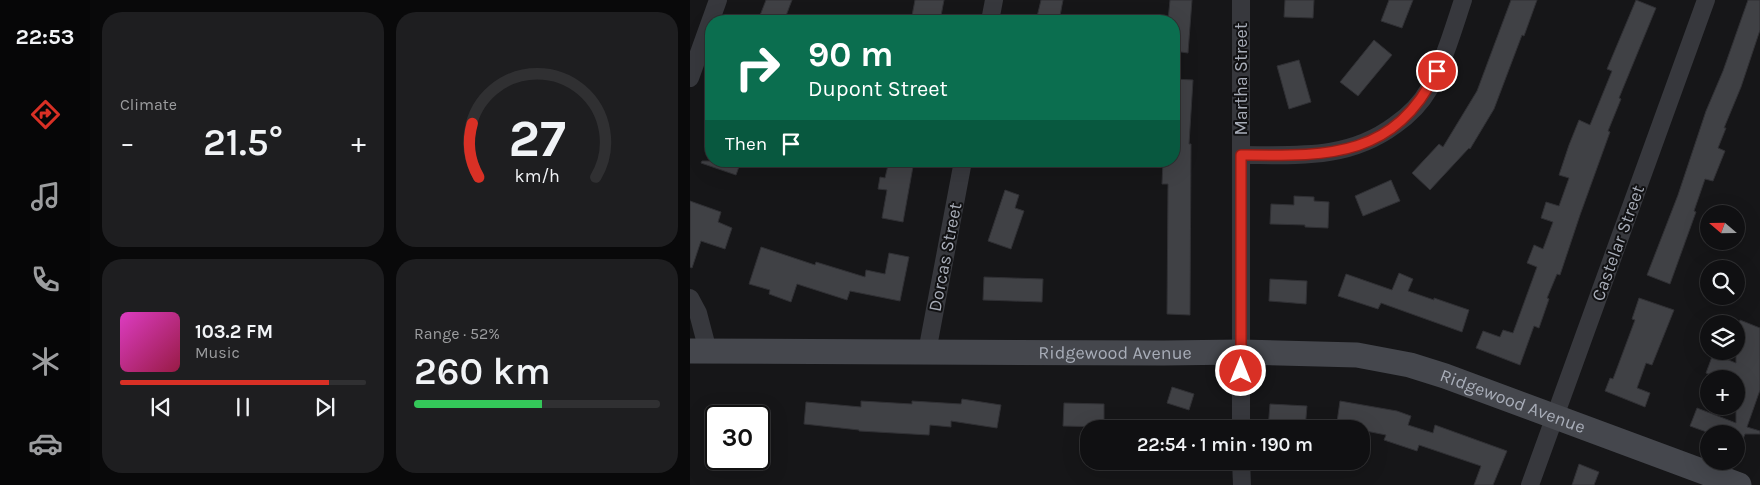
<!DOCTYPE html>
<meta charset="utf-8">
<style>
:root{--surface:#101012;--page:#1e1e20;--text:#f1f3f6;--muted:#9c9d9f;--line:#303032;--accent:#d93025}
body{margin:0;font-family:Karla,sans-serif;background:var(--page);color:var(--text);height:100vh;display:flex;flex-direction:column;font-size:19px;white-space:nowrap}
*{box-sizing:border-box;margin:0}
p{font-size:16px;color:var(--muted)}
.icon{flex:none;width:28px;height:28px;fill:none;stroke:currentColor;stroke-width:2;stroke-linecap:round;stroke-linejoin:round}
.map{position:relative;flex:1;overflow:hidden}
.details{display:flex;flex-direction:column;gap:12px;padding:12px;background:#09090a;width:600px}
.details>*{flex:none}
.top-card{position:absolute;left:15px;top:15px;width:475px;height:152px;border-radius:20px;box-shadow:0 5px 20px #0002,0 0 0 1px var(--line);background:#0b6e4f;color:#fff;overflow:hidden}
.needle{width:32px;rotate:290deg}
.tools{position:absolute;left:1010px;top:205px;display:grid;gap:10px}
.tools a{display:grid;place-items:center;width:45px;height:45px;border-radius:50%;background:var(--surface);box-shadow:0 5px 20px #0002,0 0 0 1px var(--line);font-size:25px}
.speed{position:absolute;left:15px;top:405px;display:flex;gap:10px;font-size:25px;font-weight:700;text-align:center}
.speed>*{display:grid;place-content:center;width:65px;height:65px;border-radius:50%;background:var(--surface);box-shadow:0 5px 20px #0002,0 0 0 1px var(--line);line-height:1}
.speed .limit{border:2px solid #111;border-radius:8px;background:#fff;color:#111}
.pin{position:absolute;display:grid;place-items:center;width:42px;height:42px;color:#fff;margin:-21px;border:2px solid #fff;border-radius:50%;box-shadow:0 1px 5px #0007}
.me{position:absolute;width:55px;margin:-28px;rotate:0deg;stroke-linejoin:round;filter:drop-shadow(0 0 4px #0008)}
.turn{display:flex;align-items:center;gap:18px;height:105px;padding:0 20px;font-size:22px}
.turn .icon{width:65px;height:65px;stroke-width:2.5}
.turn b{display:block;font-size:35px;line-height:42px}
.then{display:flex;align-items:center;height:48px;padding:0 20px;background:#0003;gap:10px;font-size:19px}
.big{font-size:38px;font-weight:600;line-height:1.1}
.details .card{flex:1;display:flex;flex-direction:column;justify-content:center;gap:8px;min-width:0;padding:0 18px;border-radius:20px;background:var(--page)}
.details .dial{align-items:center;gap:0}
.dial svg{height:130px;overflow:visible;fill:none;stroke:var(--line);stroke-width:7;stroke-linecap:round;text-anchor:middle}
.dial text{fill:var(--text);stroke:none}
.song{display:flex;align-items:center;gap:15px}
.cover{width:60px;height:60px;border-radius:8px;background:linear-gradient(135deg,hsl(310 70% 55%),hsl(340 70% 35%))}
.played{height:5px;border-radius:2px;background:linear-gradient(90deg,var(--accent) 85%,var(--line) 85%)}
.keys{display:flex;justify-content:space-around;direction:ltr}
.heat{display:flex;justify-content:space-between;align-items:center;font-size:28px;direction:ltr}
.charge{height:8px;border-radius:4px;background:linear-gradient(90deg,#34c759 52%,var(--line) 0)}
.details .tiles{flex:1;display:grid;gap:12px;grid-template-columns:repeat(2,1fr)}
.trip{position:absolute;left:390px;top:420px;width:290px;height:50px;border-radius:20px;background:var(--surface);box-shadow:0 5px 20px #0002,0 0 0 1px var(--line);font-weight:600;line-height:50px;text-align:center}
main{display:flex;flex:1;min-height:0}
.tabs{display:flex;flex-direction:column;width:90px;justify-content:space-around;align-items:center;background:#060607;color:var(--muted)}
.tabs .icon{width:35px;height:35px}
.tabs .active{color:var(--accent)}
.tabs b{font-size:22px;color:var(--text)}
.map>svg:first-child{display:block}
.building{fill:#404145;stroke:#303034}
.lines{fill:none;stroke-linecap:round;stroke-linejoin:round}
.minor{stroke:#37383d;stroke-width:18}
.secondary{stroke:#45474d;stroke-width:25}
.route-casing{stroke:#8d1f18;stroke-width:12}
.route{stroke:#d93025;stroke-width:9}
.labels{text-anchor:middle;stroke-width:4;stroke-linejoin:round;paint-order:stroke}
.street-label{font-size:18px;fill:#a8adb8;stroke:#111113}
</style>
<main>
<nav class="tabs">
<b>22:53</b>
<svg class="icon active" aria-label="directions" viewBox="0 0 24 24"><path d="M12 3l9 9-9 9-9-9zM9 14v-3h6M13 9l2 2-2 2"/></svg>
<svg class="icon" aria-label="music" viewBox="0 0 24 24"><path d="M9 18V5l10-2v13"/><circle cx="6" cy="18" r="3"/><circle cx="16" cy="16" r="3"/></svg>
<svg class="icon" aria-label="phone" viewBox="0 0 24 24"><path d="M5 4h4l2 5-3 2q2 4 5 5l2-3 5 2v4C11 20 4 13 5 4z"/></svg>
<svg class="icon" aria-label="climate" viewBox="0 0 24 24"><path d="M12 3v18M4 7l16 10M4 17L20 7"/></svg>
<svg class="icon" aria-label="car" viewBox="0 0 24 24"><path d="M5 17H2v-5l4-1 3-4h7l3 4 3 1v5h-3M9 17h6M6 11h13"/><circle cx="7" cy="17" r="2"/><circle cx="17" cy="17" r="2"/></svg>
</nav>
<section class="details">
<div class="tiles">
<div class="card"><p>Climate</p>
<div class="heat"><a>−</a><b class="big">21.5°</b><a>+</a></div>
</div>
<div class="card dial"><svg viewBox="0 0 100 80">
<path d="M14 69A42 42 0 1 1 86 69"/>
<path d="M14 69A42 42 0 0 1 10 36" stroke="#d93025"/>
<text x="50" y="56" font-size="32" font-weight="700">27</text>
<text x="50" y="72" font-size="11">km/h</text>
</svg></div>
<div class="card">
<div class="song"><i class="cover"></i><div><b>103.2 FM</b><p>Music</p></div></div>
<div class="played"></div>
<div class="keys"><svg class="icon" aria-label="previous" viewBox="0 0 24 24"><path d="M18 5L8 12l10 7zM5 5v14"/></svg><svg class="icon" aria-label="pause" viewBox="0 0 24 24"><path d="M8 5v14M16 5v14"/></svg><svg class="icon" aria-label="next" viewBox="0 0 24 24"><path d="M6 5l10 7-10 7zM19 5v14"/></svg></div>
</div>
<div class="card"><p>Range · 52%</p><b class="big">260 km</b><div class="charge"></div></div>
</div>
</section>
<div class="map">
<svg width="1070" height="485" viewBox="0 0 1070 485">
<rect width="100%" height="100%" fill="#161618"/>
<g class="building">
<polygon points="76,0 102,0 94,21 78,21 69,18"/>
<polygon points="225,0 254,0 250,21 221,21"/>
<polygon points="351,0 373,0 369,21 346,21"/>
<polygon points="480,0 502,0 498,53 484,51 484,21 478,21"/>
<polygon points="595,0 624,0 623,18 594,17"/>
<polygon points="699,0 723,0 712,28 691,21"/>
<polygon points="821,0 847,0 834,36 832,35 804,109 780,149 779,148 740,190 722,173 749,144 753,147 787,91"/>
<polygon points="946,0 966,8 929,98 931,99 918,131 920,132 890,215 870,275 867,274 857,298 859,299 849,328 844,326 830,365 786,348 793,331 810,337 813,330 823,333 847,267 837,263 844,245 853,249 863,222 851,218 856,202 869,206 879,178 869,175 879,145 889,120 900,125 922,71 917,69"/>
<polygon points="1058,0 1070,0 1070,30 1051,87 1034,128 1036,128 1028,148 1035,151 1023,181 1015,179 1004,211 1006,212 980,284 957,275 988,195 1016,111 1033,71"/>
<polygon points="684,40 702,55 668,96 650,82"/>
<polygon points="609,60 621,102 599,109 587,66"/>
<polygon points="484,79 503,80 499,144 501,144 500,315 477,314 478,184 472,184 473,161 484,161"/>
<polygon points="12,161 51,161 46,175 11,163"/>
<polygon points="199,161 224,161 213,222 192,218 197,190 188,189 190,177 195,178"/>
<polygon points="701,180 710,201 673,216 665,196"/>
<polygon points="315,190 329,195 325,208 334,211 321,249 298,241"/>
<polygon points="604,196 624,197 624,201 639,202 638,228 615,227 615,225 580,224 581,204 604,205"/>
<polygon points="0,201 31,212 28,222 42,228 35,249 11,241 2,268 0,267"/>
<polygon points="71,247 125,265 126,262 175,277 176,270 195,274 199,253 219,257 210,301 160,291 157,300 107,284 101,302 79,294 80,290 59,284"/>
<polygon points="709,273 723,279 718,291 744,300 744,298 779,310 772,332 691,303 688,309 648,296 656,274 702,290"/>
<polygon points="294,277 353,279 352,302 293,300"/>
<polygon points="580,279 617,281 616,304 579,301"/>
<polygon points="949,298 984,310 962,365 956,363 947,388 960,393 955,407 915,391 920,378 923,379 945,320 942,319"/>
<polygon points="1050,320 1070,328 1070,390 1057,427 1070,431 1070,434 1055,434 1048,452 1046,452 1046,434 1022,434 1000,426 1007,408 1046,423 1046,379 1032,379 1016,373 1023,354 1046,363 1046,329"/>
<polygon points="482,387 504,394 499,410 477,403"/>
<polygon points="272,399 311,405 307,428 261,421 261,427 240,425 239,435 169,431 169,430 114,424 116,402 171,407 171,401 222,404 222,401 271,404"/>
<polygon points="650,401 707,411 721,416 718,425 743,433 745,425 817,451 803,485 784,485 791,466 729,445 727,451 694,440 696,435 671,430 671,429 646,429"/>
<polygon points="374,403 414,404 414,427 373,426"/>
<polygon points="580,404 617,406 615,429 578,429"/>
<polygon points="889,464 909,472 904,485 882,485"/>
</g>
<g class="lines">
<g class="minor">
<polyline points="300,21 304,0"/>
<polyline points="0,78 28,0"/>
<path d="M551,155C607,155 658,160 705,125C718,116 731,103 739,89C754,61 763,30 773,0"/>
<polyline points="0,298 8,313 18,351"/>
<polyline points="237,352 273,161"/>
<polyline points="551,429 551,0"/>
<polyline points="551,461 552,485"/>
<polyline points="840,485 1016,0"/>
</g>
<path class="secondary" id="s1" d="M0,351L474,353L551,352L667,355L720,365L755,376L1049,485"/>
</g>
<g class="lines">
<g class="route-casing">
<path id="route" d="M551,371V155C637,156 704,159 747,71"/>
</g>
<use href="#route" class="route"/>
</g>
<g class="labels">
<g class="street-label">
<text transform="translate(551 79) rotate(-90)" y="6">Martha Street</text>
<text transform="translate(928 243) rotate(-70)" y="6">Castelar Street</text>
<text transform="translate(255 257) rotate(-79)" y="6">Dorcas Street</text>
<text dy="6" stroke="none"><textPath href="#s1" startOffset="425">Ridgewood Avenue</textPath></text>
<text dy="6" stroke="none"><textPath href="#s1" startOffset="830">Ridgewood Avenue</textPath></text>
</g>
</g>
</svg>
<div class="tools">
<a><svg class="needle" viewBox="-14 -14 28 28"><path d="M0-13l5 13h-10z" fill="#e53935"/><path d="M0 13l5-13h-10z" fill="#9c9d9f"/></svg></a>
<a><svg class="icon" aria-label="search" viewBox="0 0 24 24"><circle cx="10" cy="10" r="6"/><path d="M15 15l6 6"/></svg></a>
<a><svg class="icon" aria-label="layers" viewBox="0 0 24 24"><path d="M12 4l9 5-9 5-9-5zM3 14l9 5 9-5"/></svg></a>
<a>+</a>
<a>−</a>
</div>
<div class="speed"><div class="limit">30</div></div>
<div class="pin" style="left:747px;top:71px;background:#d93025"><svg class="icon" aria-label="arrive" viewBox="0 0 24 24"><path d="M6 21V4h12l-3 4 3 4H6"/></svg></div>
<svg class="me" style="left:551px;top:371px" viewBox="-20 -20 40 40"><circle r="17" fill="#d93025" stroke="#fff" stroke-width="3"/><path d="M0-11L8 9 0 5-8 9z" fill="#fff"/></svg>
<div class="trip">22:54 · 1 min · 190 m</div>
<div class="top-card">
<div class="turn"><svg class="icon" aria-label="right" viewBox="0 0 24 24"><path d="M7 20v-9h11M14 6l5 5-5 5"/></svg><div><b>90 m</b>Dupont Street</div></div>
<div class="then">Then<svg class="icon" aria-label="arrive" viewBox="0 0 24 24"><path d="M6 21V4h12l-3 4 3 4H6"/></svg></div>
</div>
</div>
</main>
